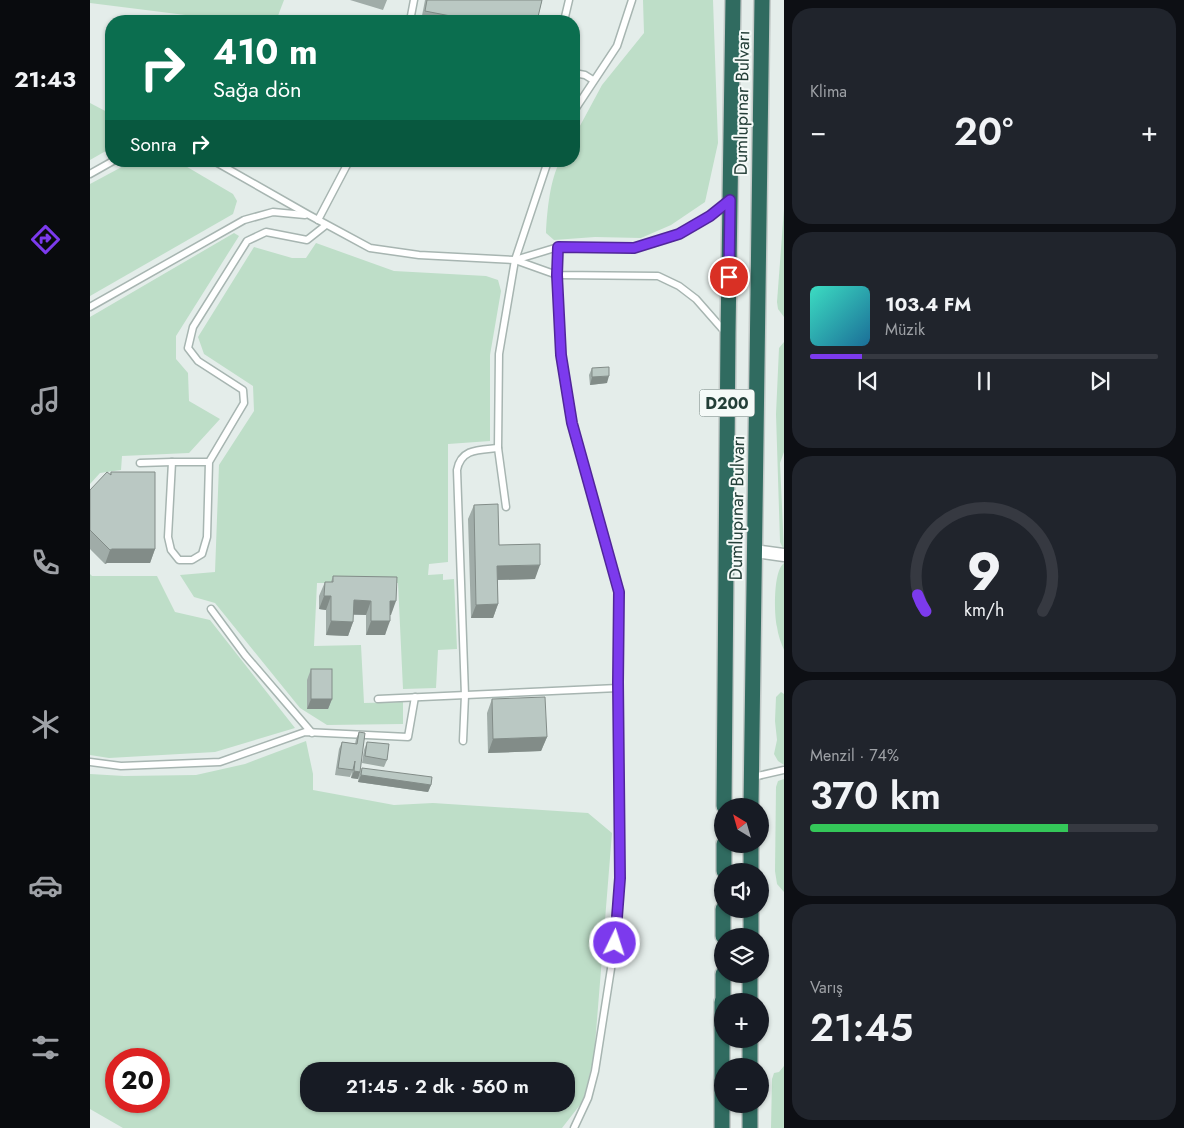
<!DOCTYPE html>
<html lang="tr">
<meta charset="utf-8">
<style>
:root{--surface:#171b24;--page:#20242c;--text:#f1f3f6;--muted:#9ea1a6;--line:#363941;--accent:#7c3aed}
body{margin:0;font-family:Jost,sans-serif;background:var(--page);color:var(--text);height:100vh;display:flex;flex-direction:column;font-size:19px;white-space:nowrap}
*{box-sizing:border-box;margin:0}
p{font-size:16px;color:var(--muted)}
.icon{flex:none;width:28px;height:28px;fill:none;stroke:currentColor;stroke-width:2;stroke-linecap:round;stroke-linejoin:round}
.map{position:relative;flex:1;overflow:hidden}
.side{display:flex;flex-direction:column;gap:8px;padding:8px;background:#0d0f14;width:400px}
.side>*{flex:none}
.banner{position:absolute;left:15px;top:15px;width:475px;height:152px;border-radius:20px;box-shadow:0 1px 4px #0004;background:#0b6e4f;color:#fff;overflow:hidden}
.needle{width:32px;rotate:323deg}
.controls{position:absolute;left:624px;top:798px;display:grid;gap:10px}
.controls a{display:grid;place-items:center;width:55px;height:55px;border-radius:50%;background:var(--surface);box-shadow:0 1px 4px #0004;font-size:25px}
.speed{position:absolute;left:15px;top:1048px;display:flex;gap:10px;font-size:25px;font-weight:700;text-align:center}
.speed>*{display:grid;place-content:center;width:65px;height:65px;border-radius:50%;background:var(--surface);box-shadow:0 1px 4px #0004;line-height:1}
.speed .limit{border:8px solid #d22;background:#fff;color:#111}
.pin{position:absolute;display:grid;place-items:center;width:42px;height:42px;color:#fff;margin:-21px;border:2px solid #fff;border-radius:50%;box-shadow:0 1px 5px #0007}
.me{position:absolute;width:55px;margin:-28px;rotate:4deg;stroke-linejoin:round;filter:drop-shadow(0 0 4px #0008)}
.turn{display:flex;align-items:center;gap:18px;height:105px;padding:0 25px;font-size:22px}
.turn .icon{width:65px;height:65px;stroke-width:2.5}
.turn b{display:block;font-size:35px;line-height:42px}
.then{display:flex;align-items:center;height:48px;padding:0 25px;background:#0003;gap:10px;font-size:19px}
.big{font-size:38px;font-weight:600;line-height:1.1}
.side .card{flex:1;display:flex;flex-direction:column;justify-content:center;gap:8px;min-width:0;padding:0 18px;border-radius:20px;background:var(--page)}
.side .dial{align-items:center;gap:0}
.dial svg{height:130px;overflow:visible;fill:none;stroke:var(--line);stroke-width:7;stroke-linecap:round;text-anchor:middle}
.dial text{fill:var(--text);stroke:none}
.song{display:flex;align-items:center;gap:15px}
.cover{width:60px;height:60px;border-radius:8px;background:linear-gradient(135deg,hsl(170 70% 55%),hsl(200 70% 35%))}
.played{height:5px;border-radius:2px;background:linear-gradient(90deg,var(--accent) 15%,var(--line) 15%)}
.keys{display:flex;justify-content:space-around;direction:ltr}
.heat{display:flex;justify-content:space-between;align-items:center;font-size:28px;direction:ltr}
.charge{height:8px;border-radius:4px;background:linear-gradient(90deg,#34c759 74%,var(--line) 0)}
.trip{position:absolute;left:210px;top:1062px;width:275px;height:50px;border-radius:20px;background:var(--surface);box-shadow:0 1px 4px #0004;font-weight:600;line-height:50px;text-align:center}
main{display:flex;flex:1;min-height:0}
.menu{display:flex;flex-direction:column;width:90px;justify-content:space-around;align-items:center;background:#090b0e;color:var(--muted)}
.menu .icon{width:35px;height:35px}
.menu .current{color:var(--accent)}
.menu b{font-size:22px;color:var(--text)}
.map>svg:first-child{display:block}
.green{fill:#bedec8;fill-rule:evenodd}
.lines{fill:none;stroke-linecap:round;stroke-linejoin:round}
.lane-casing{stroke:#a7b5b1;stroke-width:9}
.street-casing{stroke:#a7b5b1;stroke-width:15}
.highway-casing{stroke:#c2c9c7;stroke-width:18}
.lane{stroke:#fff;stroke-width:6}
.street{stroke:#fff;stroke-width:12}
.highway{stroke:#306b60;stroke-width:15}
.wall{fill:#a0aca8}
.shaded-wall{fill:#828c88}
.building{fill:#bac8c3;stroke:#828c88}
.route-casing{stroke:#51269a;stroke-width:12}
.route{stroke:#7c3aed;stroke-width:9}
.labels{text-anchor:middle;stroke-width:4;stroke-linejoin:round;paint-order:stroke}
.shield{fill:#f5faf8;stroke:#637772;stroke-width:1}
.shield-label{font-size:16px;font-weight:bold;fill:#243f38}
.street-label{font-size:18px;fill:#243f38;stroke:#f5faf8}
</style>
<main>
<nav class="menu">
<b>21:43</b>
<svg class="icon current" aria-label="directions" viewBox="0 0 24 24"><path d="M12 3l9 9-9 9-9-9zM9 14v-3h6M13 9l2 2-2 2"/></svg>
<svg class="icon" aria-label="music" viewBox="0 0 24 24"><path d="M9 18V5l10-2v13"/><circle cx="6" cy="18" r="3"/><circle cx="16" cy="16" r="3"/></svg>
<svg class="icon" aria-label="phone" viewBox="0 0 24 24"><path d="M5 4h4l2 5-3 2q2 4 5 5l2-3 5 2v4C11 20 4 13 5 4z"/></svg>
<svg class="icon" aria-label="climate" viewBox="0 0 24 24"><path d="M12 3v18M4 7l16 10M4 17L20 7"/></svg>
<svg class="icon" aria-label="car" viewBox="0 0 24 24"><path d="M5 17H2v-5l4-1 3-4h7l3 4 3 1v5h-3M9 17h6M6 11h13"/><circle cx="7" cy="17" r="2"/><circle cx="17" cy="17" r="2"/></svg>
<svg class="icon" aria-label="filters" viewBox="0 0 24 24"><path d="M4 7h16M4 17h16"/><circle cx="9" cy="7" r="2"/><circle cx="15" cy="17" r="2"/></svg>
</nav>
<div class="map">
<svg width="694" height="1128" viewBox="0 0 694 1128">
<rect width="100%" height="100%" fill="#e4edea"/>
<g class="green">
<polygon points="0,0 194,0 186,21 143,21 0,3"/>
<path d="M553,0H623L628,143L615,202L581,225L551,238L505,237L464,240L456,233C457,211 460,180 470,161H484V137L512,85L554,33Z"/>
<polygon points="0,103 21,114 21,148 0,160"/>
<polygon points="87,161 143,194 147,201 143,214 0,296 0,184 41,162"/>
<polygon points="694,209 694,317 688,309 687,302"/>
<polygon points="144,233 149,236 86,336 86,359 98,373 99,401 130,419 99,453 32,456 31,470 10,473 0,484 0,317"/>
<polygon points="226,243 304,271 396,276 408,280 411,291 400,355 400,441 358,444 358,562 339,564 338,575 353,574 353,580 364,579 367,649 348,650 346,688 313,689 308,583 227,583 224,646 271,645 274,703 313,702 313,724 237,725 210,708 125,603 104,597 90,575 125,572 129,465 164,411 163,386 114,354 108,337 164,247 202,258 216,258"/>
<polygon points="694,342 694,452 690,463 694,550 690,542 686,414 689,348"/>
<path d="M694,563V650C691,643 688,635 687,627C684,614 683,571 694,563Z"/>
<polygon points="0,574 2,576 67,576 85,612 120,620 205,728 125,752 19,758 0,755"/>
<polygon points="691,692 694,694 694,765 688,761 684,754 687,740 685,721 686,697"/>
<path d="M216,741L223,774V790L304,805L343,803L498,813L522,833L504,1057L493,1101L472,1128H33L0,1109V774L34,776L106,775L155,764ZM26,1059H69V1101H26ZM219,1071H476V1104H219Z"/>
<polygon points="694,779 694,892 687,884 685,871 686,787 688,781"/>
<polygon points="694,1066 694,1128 681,1128 682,1079 684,1073 689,1072"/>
</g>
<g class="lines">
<g class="lane-casing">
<g id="lane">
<polyline points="320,21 324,0"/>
<polyline points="474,21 479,0"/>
<polyline points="484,73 495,75 503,80"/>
<polyline points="484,111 527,46 542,0"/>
<polyline points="124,161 219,215 280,248 329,255 425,260 467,275 568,276 589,286 606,299 635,332"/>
<polyline points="0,174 23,161"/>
<polyline points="228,220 259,161"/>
<polyline points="468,247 467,275 471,355 482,423 529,592 528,682 530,878 525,943 505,1071 498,1098 484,1128"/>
<polyline points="425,260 468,247 544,249 589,234 620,216 638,202"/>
<polyline points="0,307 154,220 183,212 215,215"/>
<polyline points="119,462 117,537 112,554 102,560 89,560 81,550 78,537 82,462 119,462 154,403 153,390 108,361 98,348 103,327 157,241 176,232 217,240 236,225"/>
<polyline points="50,463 82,462"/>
<polyline points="416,507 408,448 409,354 425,260 458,161"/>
<polyline points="121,609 155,655 222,733"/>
<polyline points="288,699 528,688"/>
<path d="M373,741L375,695L367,470C371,448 390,450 408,448"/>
<polyline points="0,762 31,766 130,762 215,732 318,737 325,697"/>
<polyline points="663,777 694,770"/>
</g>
</g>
<g class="street-casing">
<polyline id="street" points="665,551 694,555"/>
</g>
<g class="highway-casing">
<g id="highway">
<polyline points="634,806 638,334 643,0"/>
<polyline points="661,806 672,0"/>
<polyline points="634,871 634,844"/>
<polyline points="661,871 661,844"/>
<polyline points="633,936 633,909"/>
<polyline points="661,936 661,909"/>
<polyline points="633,1001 633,974"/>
<polyline points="660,1001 660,974"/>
<polyline points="660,1066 660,1039"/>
<polyline points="632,1128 632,1002"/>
<polyline points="660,1128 660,1104"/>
</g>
</g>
<use href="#lane" class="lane"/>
<use href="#street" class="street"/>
<use href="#highway" class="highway"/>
</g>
<g class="wall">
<polygon points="260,0 297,0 293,10"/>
<polygon points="335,0 452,0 447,21 331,21"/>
<polygon points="502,368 517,383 500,385 499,375"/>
<polygon points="21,472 65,549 60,563 17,563 15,564 0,549 0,490 20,474"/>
<polygon points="384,505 409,545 445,579 408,580 408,604 403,618 381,618 378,519"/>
<polygon points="243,576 301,615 300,615 295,635 276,635 276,615 263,615 263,622 258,636 236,635 236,610 229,609 229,596 235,582 241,582"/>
<polygon points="221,669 242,699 238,709 217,709 217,680"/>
<polygon points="402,699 457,737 451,751 398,753 397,713"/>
<polygon points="269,732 270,772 268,779 261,778 262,772 260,777 245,775 249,749 252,742 265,744 266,739"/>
<polygon points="277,742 297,760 294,767 272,763 274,750"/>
<polygon points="272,768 341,785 338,792 268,782 269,775"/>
</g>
<g class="shaded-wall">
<polygon points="519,376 517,383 500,385 502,377"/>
<polygon points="22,549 65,549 60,563 17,563 15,564 20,550"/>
<polygon points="450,565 445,579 402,580 407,566"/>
<polygon points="234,596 241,596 236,610 229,609"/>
<polygon points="264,600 281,601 276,615 259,614"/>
<polygon points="300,601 306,601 301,615 295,615"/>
<polygon points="408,604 403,618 381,618 386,605"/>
<polygon points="241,621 263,622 258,636 236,635"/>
<polygon points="281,621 300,621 295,635 276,635"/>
<polygon points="221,699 242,699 238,709 217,709"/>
<polygon points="457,737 451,751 398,753 403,739"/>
<polygon points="264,771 270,772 268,779 261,778"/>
<polygon points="271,775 341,785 338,792 268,782"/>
</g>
<g class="building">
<polygon points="337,0 452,0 447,21 386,21 335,11"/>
<polygon points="519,367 519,376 502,377 502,368"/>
<polygon points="17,472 21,475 21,472 65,472 65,549 22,549 20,550 0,530 0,490"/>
<polygon points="408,504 409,545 450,544 450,565 407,566 408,604 386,605 384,505"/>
<polygon points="243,576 307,577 306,601 300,601 300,621 281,621 281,601 264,600 263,622 241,621 241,596 234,596 235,582 243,582"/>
<rect x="221" y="669" width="21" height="30"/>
<polygon points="455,697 457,737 403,739 402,699"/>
<polygon points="269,732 275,733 270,772 264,771 265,761 263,770 248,768 252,742 267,744"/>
<polygon points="277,742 299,744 297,760 275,756"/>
<polygon points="272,768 342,777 341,785 271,775"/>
</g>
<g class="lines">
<g class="route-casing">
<polyline id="route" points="525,943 530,878 528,682 529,592 482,423 471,355 467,275 468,247 544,248 589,234 620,216 640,200 639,277"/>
</g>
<use href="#route" class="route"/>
</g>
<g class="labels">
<rect class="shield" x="609.5" y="389.5" width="55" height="27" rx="4"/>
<g class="shield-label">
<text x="637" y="409">D200</text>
</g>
<g class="street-label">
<text transform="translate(652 103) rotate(-89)" y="6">Dumlupınar Bulvarı</text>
<text transform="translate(647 508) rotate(-89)" y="6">Dumlupınar Bulvarı</text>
</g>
</g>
</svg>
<div class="controls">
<a><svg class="needle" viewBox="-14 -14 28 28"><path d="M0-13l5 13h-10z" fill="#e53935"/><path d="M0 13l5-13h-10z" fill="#9ea1a6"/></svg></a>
<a><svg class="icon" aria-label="sound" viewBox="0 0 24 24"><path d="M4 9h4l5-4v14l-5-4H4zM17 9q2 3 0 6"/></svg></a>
<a><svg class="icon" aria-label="layers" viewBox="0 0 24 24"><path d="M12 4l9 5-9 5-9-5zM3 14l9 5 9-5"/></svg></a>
<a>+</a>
<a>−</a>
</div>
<div class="speed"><div class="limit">20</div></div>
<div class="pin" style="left:639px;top:277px;background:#d93025"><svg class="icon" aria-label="arrive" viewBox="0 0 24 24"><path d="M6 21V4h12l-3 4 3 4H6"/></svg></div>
<svg class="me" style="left:525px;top:943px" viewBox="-20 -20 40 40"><circle r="17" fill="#7c3aed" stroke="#fff" stroke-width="3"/><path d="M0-11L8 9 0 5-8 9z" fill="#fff"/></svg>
<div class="trip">21:45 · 2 dk · 560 m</div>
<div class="banner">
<div class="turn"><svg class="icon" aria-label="right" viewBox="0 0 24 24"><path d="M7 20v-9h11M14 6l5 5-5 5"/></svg><div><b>410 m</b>Sağa dön</div></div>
<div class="then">Sonra<svg class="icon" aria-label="right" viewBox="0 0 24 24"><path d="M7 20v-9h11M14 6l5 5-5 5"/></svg></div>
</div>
</div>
<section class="side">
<div class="card"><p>Klima</p>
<div class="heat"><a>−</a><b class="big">20°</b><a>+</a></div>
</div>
<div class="card">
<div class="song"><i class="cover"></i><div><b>103.4 FM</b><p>Müzik</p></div></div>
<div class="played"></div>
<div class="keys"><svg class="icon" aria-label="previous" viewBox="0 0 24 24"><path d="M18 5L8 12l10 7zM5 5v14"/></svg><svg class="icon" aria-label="pause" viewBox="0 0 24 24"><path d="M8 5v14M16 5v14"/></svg><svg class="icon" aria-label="next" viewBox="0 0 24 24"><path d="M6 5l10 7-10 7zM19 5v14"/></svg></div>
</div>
<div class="card dial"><svg viewBox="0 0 100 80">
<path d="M14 69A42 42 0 1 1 86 69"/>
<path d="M14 69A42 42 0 0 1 9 59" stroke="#7c3aed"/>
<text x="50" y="56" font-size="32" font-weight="700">9</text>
<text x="50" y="72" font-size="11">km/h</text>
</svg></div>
<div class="card"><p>Menzil · 74%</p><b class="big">370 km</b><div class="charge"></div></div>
<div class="card"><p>Varış</p><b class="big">21:45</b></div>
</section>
</main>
